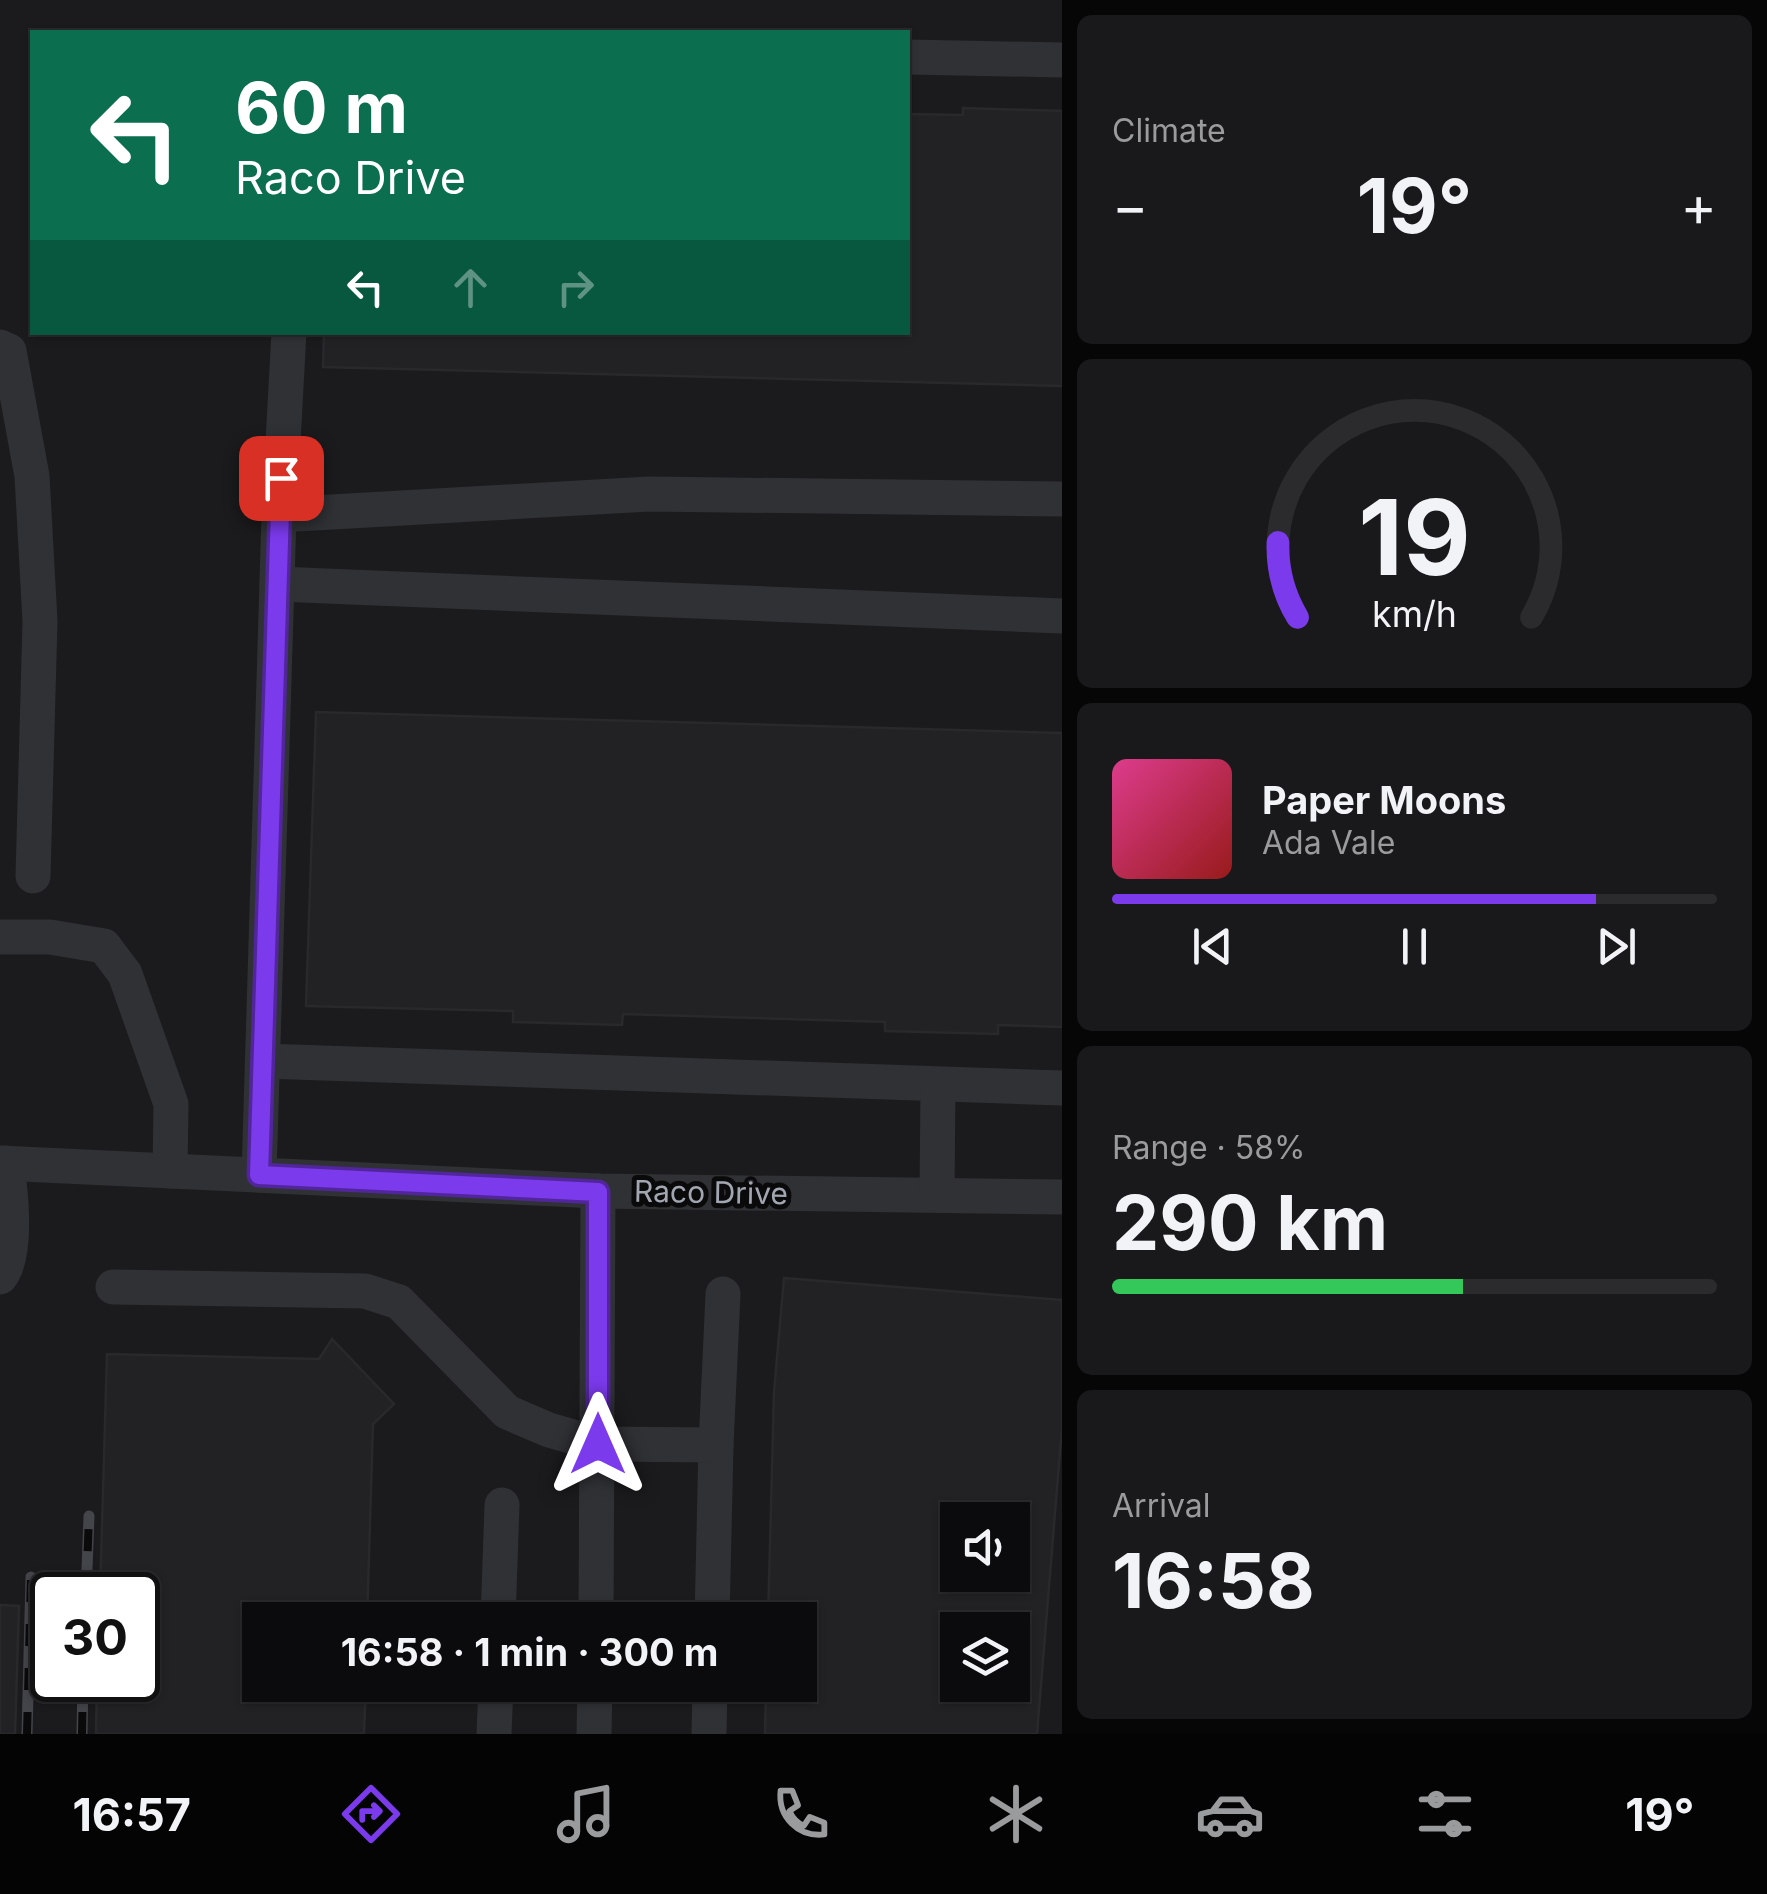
<!DOCTYPE html>
<meta charset="utf-8">
<style>
:root{--surface:#0b0b0d;--page:#19191b;--text:#f1f3f6;--muted:#9a9b9d;--line:#2b2b2e;--accent:#7c3aed}
body{margin:0;font-family:Inter,sans-serif;background:var(--page);color:var(--text);height:100vh;display:flex;flex-direction:column;font-size:38px;white-space:nowrap}
*{box-sizing:border-box;margin:0}
p{font-size:32px;color:var(--muted)}
.icon{flex:none;width:55px;height:55px;fill:none;stroke:currentColor;stroke-width:2;stroke-linecap:round;stroke-linejoin:round}
.map{position:relative;flex:1;overflow:hidden}
.details{display:flex;flex-direction:column;gap:15px;padding:15px;background:#060607;width:705px}
.details>*{flex:none}
.hud{position:absolute;left:30px;top:30px;width:880px;height:305px;border-radius:0px;box-shadow:0 2px 8px #0004,0 0 0 2px var(--line);background:#0b6e4f;color:#fff;overflow:hidden}
.buttons{position:absolute;left:940px;top:1502px;display:grid;gap:20px}
.buttons a{display:grid;place-items:center;width:90px;height:90px;border-radius:0px;background:var(--surface);box-shadow:0 2px 8px #0004,0 0 0 2px var(--line);font-size:50px}
.speed{position:absolute;left:30px;top:1572px;display:flex;gap:20px;font-size:50px;font-weight:700;text-align:center}
.speed>*{display:grid;place-content:center;width:130px;height:130px;border-radius:50%;background:var(--surface);box-shadow:0 2px 8px #0004,0 0 0 2px var(--line);line-height:1}
.speed .limit{border:5px solid #111;border-radius:15px;background:#fff;color:#111}
.pin{position:absolute;display:grid;place-items:center;width:85px;height:85px;color:#fff;margin:-42px;border-radius:20px;box-shadow:0 5px 15px #0006}
.me{position:absolute;width:110px;margin:-55px;rotate:0deg;stroke-linejoin:round;filter:drop-shadow(0 0 8px #0008)}
.turn{display:flex;align-items:center;gap:35px;height:210px;padding:0 40px;font-size:45px}
.turn .icon{width:130px;height:130px;stroke-width:2.5}
.turn b{display:block;font-size:70px;line-height:85px}
.lanes{display:flex;align-items:center;height:95px;padding:0 40px;background:#0003;justify-content:center;gap:50px;direction:ltr}
.lanes .off{opacity:.35}
.big{font-size:75px;font-weight:700;line-height:1.1}
.details .widget{flex:1;display:flex;flex-direction:column;justify-content:center;gap:15px;min-width:0;padding:0 35px;border-radius:15px;background:var(--page)}
.details .dial{align-items:center;gap:0}
.dial svg{height:260px;overflow:visible;fill:none;stroke:var(--line);stroke-width:7;stroke-linecap:round;text-anchor:middle}
.dial text{fill:var(--text);stroke:none}
.song{display:flex;align-items:center;gap:30px}
.cover{width:120px;height:120px;border-radius:15px;background:linear-gradient(135deg,hsl(330 70% 55%),hsl(0 70% 35%))}
.played{height:10px;border-radius:5px;background:linear-gradient(90deg,var(--accent) 80%,var(--line) 80%)}
.keys{display:flex;justify-content:space-around;direction:ltr}
.heat{display:flex;justify-content:space-between;align-items:center;font-size:55px;direction:ltr}
.charge{height:15px;border-radius:8px;background:linear-gradient(90deg,#34c759 58%,var(--line) 0)}
.trip{position:absolute;left:242px;top:1602px;width:575px;height:100px;border-radius:0px;background:var(--surface);box-shadow:0 2px 8px #0004,0 0 0 2px var(--line);font-weight:700;line-height:100px;text-align:center}
.menu{display:flex;height:160px;justify-content:space-around;align-items:center;background:#040405;color:var(--muted)}
.menu .icon{width:70px;height:70px}
.menu .current{color:var(--accent)}
.menu b{font-size:45px;color:var(--text)}
main{display:flex;flex:1;min-height:0}
.map>svg:first-child{display:block}
.built{fill:#1b1b1d;fill-rule:evenodd}
.building{fill:#222224;stroke:#29292c;stroke-width:2.5;fill-rule:evenodd}
.lines{fill:none;stroke-linecap:round;stroke-linejoin:round}
.minor{stroke:#303135;stroke-width:35}
.rail-casing{stroke:#44454a;stroke-width:11}
.rail{stroke:#0a0a0b;stroke-width:8;stroke-dasharray:22;stroke-linecap:butt}
.route-casing{stroke:#51269a;stroke-width:25}
.route{stroke:#7c3aed;stroke-width:18}
.labels{text-anchor:middle;stroke-width:10;stroke-linejoin:round;paint-order:stroke}
.street-label{font-size:30px;fill:#a1a6b1;stroke:#0a0a0b}
</style>
<main>
<div class="map">
<svg width="1062" height="1734" viewBox="0 0 1062 1734">
<rect width="100%" height="100%" fill="#0f0f11"/>
<path class="built" d="M0,0H1062V1734H0ZM32,32H908V332H32ZM958,1520H1012V1575H958ZM52,1595H138V1680H52ZM260,1620H800V1685H260ZM958,1630H1012V1685H958Z"/>
<g class="building">
<polygon points="963,108 1062,111 1062,386 323,367 324,332 908,332 908,114 963,115"/>
<polygon points="316,712 1062,733 1062,1027 998,1025 998,1034 885,1031 885,1022 623,1014 622,1025 513,1022 513,1011 306,1006"/>
<path d="M784,1278L1062,1300V1427L1037,1734H765L766,1685H800V1620H768L774,1392ZM958,1520H1012V1575H958ZM958,1630H1012V1685H958Z"/>
<polygon points="332,1339 394,1404 373,1424 367,1620 260,1620 260,1685 366,1685 364,1734 96,1734 97,1680 138,1680 138,1595 100,1595 107,1354 319,1359"/>
<polygon points="0,1605 19,1606 15,1734 0,1734"/>
</g>
<g class="lines">
<g class="minor">
<polyline points="908,57 1062,60"/>
<polyline points="0,347 9,351 32,476 40,621 33,876"/>
<polyline points="279,515 649,494 1062,499"/>
<polyline points="277,584 1062,616"/>
<polyline points="0,937 50,937 104,946 125,974 171,1104 170,1171"/>
<polyline points="263,1061 1062,1088"/>
<polyline points="0,1163 598,1191 1062,1197"/>
<polyline points="259,1175 279,515 289,332"/>
<polyline points="937,1195 938,1085"/>
<path d="M0,1277C18,1256 11,1190 6,1163"/>
<polyline points="113,1287 365,1291 399,1302 507,1412 549,1430 598,1444 716,1445 712,1620"/>
<polyline points="716,1445 723,1294"/>
<polyline points="498,1620 502,1505"/>
<polyline points="596,1620 598,1191"/>
<polyline points="494,1734 496,1685"/>
<polyline points="594,1734 595,1685"/>
<polyline points="709,1734 710,1685"/>
</g>
<g class="rail-casing">
<g id="rail">
<polyline points="86,1595 89,1516"/>
<polyline points="27,1734 31,1577"/>
<polyline points="82,1734 83,1680"/>
</g>
</g>
<use href="#rail" class="rail"/>
</g>
<g class="lines">
<g class="route-casing">
<polyline id="route" points="281,478 259,1175 598,1192 598,1444"/>
</g>
<use href="#route" class="route"/>
</g>
<g class="labels">
<g class="street-label">
<text transform="translate(711 1193) rotate(1)" y="10">Raco Drive</text>
</g>
</g>
</svg>
<div class="buttons">
<a><svg class="icon" aria-label="sound" viewBox="0 0 24 24"><path d="M4 9h4l5-4v14l-5-4H4zM17 9q2 3 0 6"/></svg></a>
<a><svg class="icon" aria-label="layers" viewBox="0 0 24 24"><path d="M12 4l9 5-9 5-9-5zM3 14l9 5 9-5"/></svg></a>
</div>
<div class="speed"><div class="limit">30</div></div>
<div class="pin" style="left:281px;top:478px;background:#d93025"><svg class="icon" aria-label="arrive" viewBox="0 0 24 24"><path d="M6 21V4h12l-3 4 3 4H6"/></svg></div>
<svg class="me" style="left:598px;top:1444px" viewBox="-20 -20 40 40"><path d="M0-17L14 15 0 8-14 15z" fill="#7c3aed" stroke="#fff" stroke-width="4"/></svg>
<div class="trip">16:58 · 1 min · 300 m</div>
<div class="hud">
<div class="turn"><svg class="icon" aria-label="left" viewBox="0 0 24 24"><path d="M17 20v-9H6M10 6l-5 5 5 5"/></svg><div><b>60 m</b>Raco Drive</div></div>
<div class="lanes"><svg class="icon" aria-label="left" viewBox="0 0 24 24"><path d="M17 20v-9H6M10 6l-5 5 5 5"/></svg><svg class="icon off" aria-label="ahead" viewBox="0 0 24 24"><path d="M12 20V5M6 11l6-6 6 6"/></svg><svg class="icon off" aria-label="right" viewBox="0 0 24 24"><path d="M7 20v-9h11M14 6l5 5-5 5"/></svg></div>
</div>
</div>
<section class="details">
<div class="widget"><p>Climate</p>
<div class="heat"><a>−</a><b class="big">19°</b><a>+</a></div>
</div>
<div class="widget dial"><svg viewBox="0 0 100 80">
<path d="M14 69A42 42 0 1 1 86 69"/>
<path d="M14 69A42 42 0 0 1 8 46" stroke="#7c3aed"/>
<text x="50" y="56" font-size="32" font-weight="700">19</text>
<text x="50" y="72" font-size="11">km/h</text>
</svg></div>
<div class="widget">
<div class="song"><i class="cover"></i><div><b>Paper Moons</b><p>Ada Vale</p></div></div>
<div class="played"></div>
<div class="keys"><svg class="icon" aria-label="previous" viewBox="0 0 24 24"><path d="M18 5L8 12l10 7zM5 5v14"/></svg><svg class="icon" aria-label="pause" viewBox="0 0 24 24"><path d="M8 5v14M16 5v14"/></svg><svg class="icon" aria-label="next" viewBox="0 0 24 24"><path d="M6 5l10 7-10 7zM19 5v14"/></svg></div>
</div>
<div class="widget"><p>Range · 58%</p><b class="big">290 km</b><div class="charge"></div></div>
<div class="widget"><p>Arrival</p><b class="big">16:58</b></div>
</section>
</main>
<nav class="menu">
<b>16:57</b>
<svg class="icon current" aria-label="directions" viewBox="0 0 24 24"><path d="M12 3l9 9-9 9-9-9zM9 14v-3h6M13 9l2 2-2 2"/></svg>
<svg class="icon" aria-label="music" viewBox="0 0 24 24"><path d="M9 18V5l10-2v13"/><circle cx="6" cy="18" r="3"/><circle cx="16" cy="16" r="3"/></svg>
<svg class="icon" aria-label="phone" viewBox="0 0 24 24"><path d="M5 4h4l2 5-3 2q2 4 5 5l2-3 5 2v4C11 20 4 13 5 4z"/></svg>
<svg class="icon" aria-label="climate" viewBox="0 0 24 24"><path d="M12 3v18M4 7l16 10M4 17L20 7"/></svg>
<svg class="icon" aria-label="car" viewBox="0 0 24 24"><path d="M5 17H2v-5l4-1 3-4h7l3 4 3 1v5h-3M9 17h6M6 11h13"/><circle cx="7" cy="17" r="2"/><circle cx="17" cy="17" r="2"/></svg>
<svg class="icon" aria-label="filters" viewBox="0 0 24 24"><path d="M4 7h16M4 17h16"/><circle cx="9" cy="7" r="2"/><circle cx="15" cy="17" r="2"/></svg>
<b>19°</b>
</nav>
